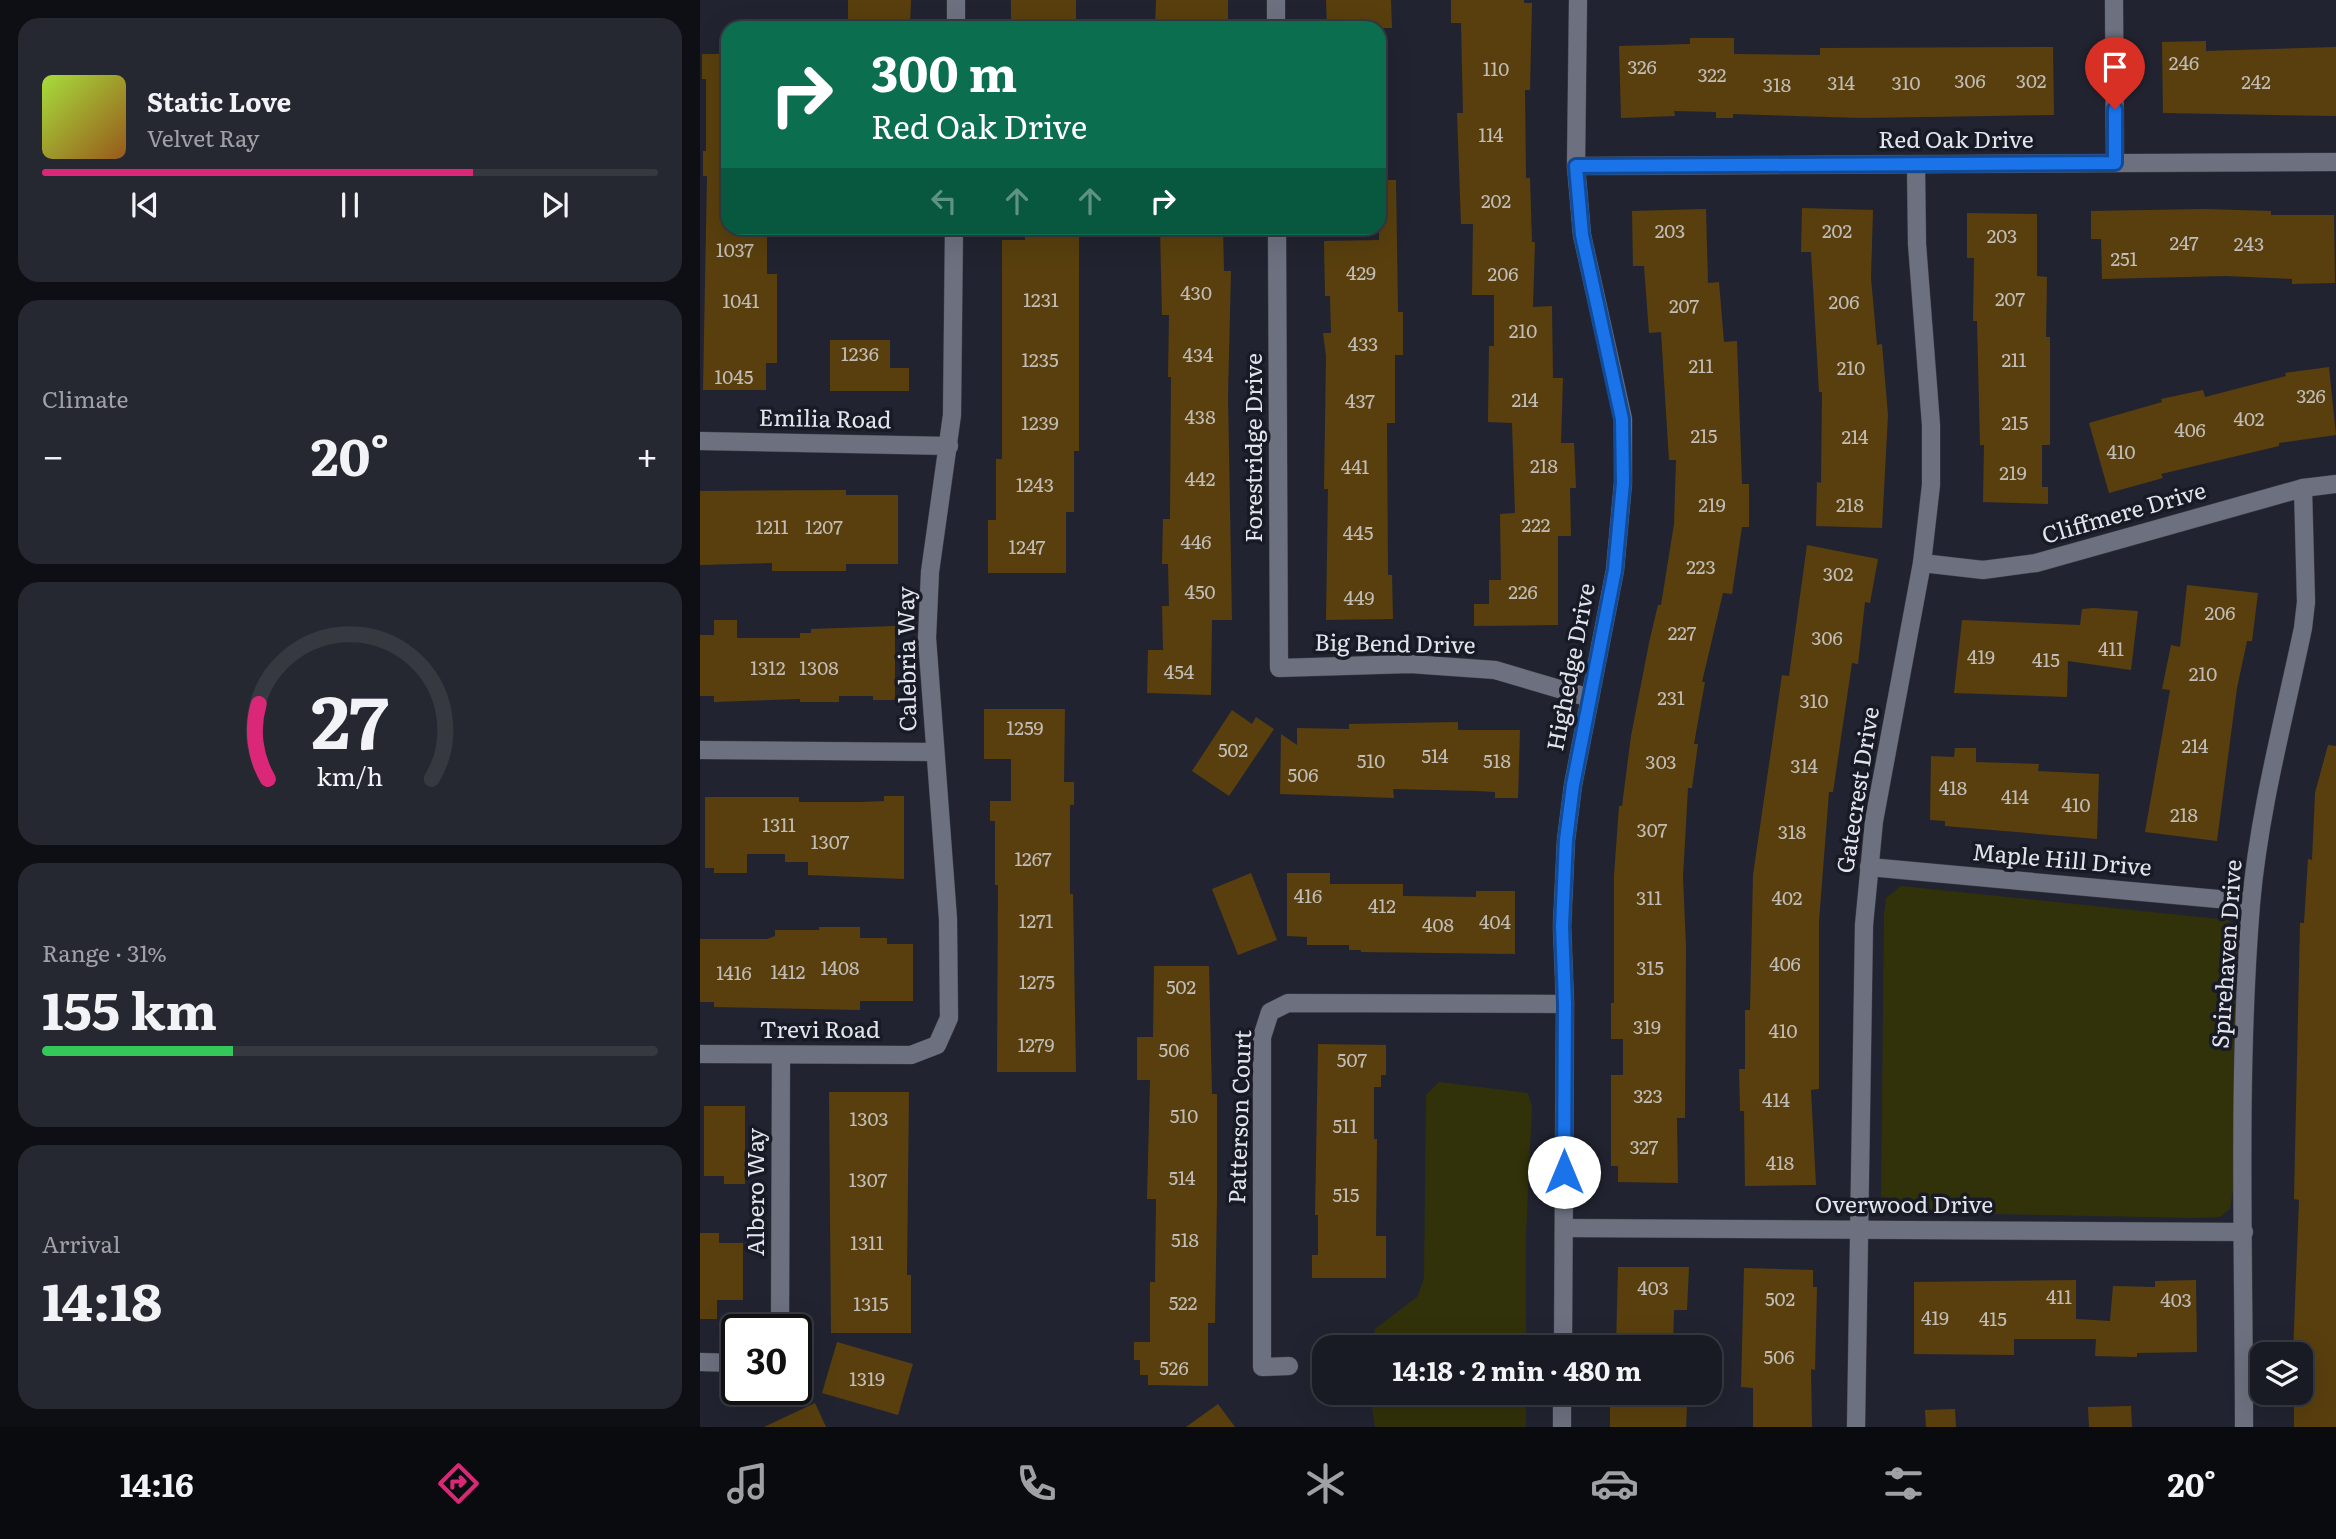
<!DOCTYPE html>
<meta charset="utf-8">
<style>
:root{--surface:#191b24;--page:#262831;--text:#f1f3f6;--muted:#9fa1a6;--line:#373941;--accent:#db2777}
body{margin:0;font-family:Literata,serif;background:var(--page);color:var(--text);height:100vh;display:flex;flex-direction:column;font-size:26px;white-space:nowrap}
*{box-sizing:border-box;margin:0}
p{font-size:23px;color:var(--muted)}
.icon{flex:none;width:38px;height:38px;fill:none;stroke:currentColor;stroke-width:2;stroke-linecap:round;stroke-linejoin:round}
.map{position:relative;flex:1;overflow:hidden}
.details{display:flex;flex-direction:column;gap:18px;padding:18px;background:#0e0f14;width:700px}
.details>*{flex:none}
.top-card{position:absolute;left:21px;top:21px;width:665px;height:214px;border-radius:21px;box-shadow:0 7px 28px #0002,0 0 0 2px var(--line);background:#0b6e4f;color:#fff;overflow:hidden}
.buttons{position:absolute;left:1550px;top:1342px;display:grid;gap:14px}
.buttons a{display:grid;place-items:center;width:63px;height:63px;border-radius:14px;background:var(--surface);box-shadow:0 7px 28px #0002,0 0 0 2px var(--line);font-size:35px}
.speed{position:absolute;left:21px;top:1314px;display:flex;gap:14px;font-size:35px;font-weight:700;text-align:center}
.speed>*{display:grid;place-content:center;width:91px;height:91px;border-radius:50%;background:var(--surface);box-shadow:0 7px 28px #0002,0 0 0 2px var(--line);line-height:1}
.speed .limit{border:4px solid #111;border-radius:10px;background:#fff;color:#111}
.pin{position:absolute;display:grid;place-items:center;width:60px;height:60px;color:#fff;margin:-72px -30px;border-radius:50% 50% 50% 0;rotate:-45deg;box-shadow:0 0 7px #0007}
.pin .icon{rotate:45deg}
.me{position:absolute;width:77px;margin:-38px;rotate:0deg;stroke-linejoin:round;filter:drop-shadow(0 0 5px #0008)}
.turn{display:flex;align-items:center;gap:24px;height:147px;padding:0 35px;font-size:32px}
.turn .icon{width:91px;height:91px;stroke-width:2.5}
.turn b{display:block;font-size:49px;line-height:60px}
.lanes{display:flex;align-items:center;height:66px;padding:0 35px;background:#0003;justify-content:center;gap:35px;direction:ltr}
.lanes .off{opacity:.35}
.big{font-size:52px;font-weight:700;line-height:1.1}
.details .card{flex:1;display:flex;flex-direction:column;justify-content:center;gap:10px;min-width:0;padding:0 24px;border-radius:21px;background:var(--page)}
.details .dial{align-items:center;gap:0}
.dial svg{height:182px;overflow:visible;fill:none;stroke:var(--line);stroke-width:7;stroke-linecap:round;text-anchor:middle}
.dial text{fill:var(--text);stroke:none}
.song{display:flex;align-items:center;gap:21px}
.cover{width:84px;height:84px;border-radius:10px;background:linear-gradient(135deg,hsl(80 70% 55%),hsl(30 70% 35%))}
.played{height:7px;border-radius:4px;background:linear-gradient(90deg,var(--accent) 70%,var(--line) 70%)}
.keys{display:flex;justify-content:space-around;direction:ltr}
.heat{display:flex;justify-content:space-between;align-items:center;font-size:38px;direction:ltr}
.charge{height:10px;border-radius:5px;background:linear-gradient(90deg,#34c759 31%,var(--line) 0)}
.trip{position:absolute;left:612px;top:1335px;width:410px;height:70px;border-radius:21px;background:var(--surface);box-shadow:0 7px 28px #0002,0 0 0 2px var(--line);font-weight:700;line-height:70px;text-align:center}
.tabs{display:flex;height:112px;justify-content:space-around;align-items:center;background:#0a0b0e;color:var(--muted)}
.tabs .icon{width:49px;height:49px}
.tabs .on{color:var(--accent)}
.tabs b{font-size:32px;color:var(--text)}
main{display:flex;flex:1;min-height:0}
.map>svg:first-child{display:block}
.green{fill:#31320a}
.building{fill:#593f0e}
.lines{fill:none;stroke-linecap:round;stroke-linejoin:round}
.minor-casing{stroke:#3f414b;stroke-width:19}
.minor{stroke:#6d717f;stroke-width:18}
.route-casing{stroke:#114b97;stroke-width:18}
.route{stroke:#1a73e8;stroke-width:12}
.labels{text-anchor:middle;stroke-width:7;stroke-linejoin:round;paint-order:stroke}
.number-label{font-size:19px;fill:#c0bcb5}
.street-label{font-size:23px;fill:#e3e5ed;stroke:#181a26}
</style>
<main>
<section class="details">
<div class="card">
<div class="song"><i class="cover"></i><div><b>Static Love</b><p>Velvet Ray</p></div></div>
<div class="played"></div>
<div class="keys"><svg class="icon" aria-label="previous" viewBox="0 0 24 24"><path d="M18 5L8 12l10 7zM5 5v14"/></svg><svg class="icon" aria-label="pause" viewBox="0 0 24 24"><path d="M8 5v14M16 5v14"/></svg><svg class="icon" aria-label="next" viewBox="0 0 24 24"><path d="M6 5l10 7-10 7zM19 5v14"/></svg></div>
</div>
<div class="card"><p>Climate</p>
<div class="heat"><a>−</a><b class="big">20°</b><a>+</a></div>
</div>
<div class="card dial"><svg viewBox="0 0 100 80">
<path d="M14 69A42 42 0 1 1 86 69"/>
<path d="M14 69A42 42 0 0 1 10 36" stroke="#db2777"/>
<text x="50" y="56" font-size="32" font-weight="700">27</text>
<text x="50" y="72" font-size="11">km/h</text>
</svg></div>
<div class="card"><p>Range · 31%</p><b class="big">155 km</b><div class="charge"></div></div>
<div class="card"><p>Arrival</p><b class="big">14:18</b></div>
</section>
<div class="map">
<svg width="1636" height="1427" viewBox="0 0 1636 1427">
<rect width="100%" height="100%" fill="#212430"/>
<g class="green">
<polygon points="1201,886 1528,920 1535,928 1537,954 1534,1183 1530,1209 1520,1217 1494,1218 1196,1212 1186,1206 1181,1196 1184,915 1186,898"/>
<polygon points="739,1082 828,1093 832,1107 826,1235 826,1347 674,1347 675,1329 718,1296 724,1278 726,1095"/>
<polygon points="670,1393 826,1393 826,1427 675,1427"/>
</g>
<g class="building">
<polygon points="148,0 211,0 210,28 148,28"/>
<rect x="311" y="0" width="65" height="28"/>
<polygon points="456,0 528,0 528,28 455,28"/>
<polygon points="626,0 691,0 692,28 627,28"/>
<polygon points="751,0 824,0 824,3 832,3 830,90 825,90 826,178 830,178 832,242 835,242 833,307 852,306 853,378 863,378 861,443 874,443 876,488 870,488 871,536 858,536 858,625 774,626 774,604 789,604 789,580 801,580 800,514 815,513 812,423 788,422 789,346 794,346 794,295 772,295 773,224 761,224 757,113 763,113 761,23 751,23"/>
<polygon points="990,38 1034,38 1034,54 1120,55 1120,48 1353,47 1354,115 1163,118 1033,114 1033,118 1016,118 1016,112 974,111 975,116 921,118 919,46 990,44"/>
<polygon points="1506,41 1506,51 1636,47 1636,116 1463,113 1462,42"/>
<polygon points="2,54 28,54 28,228 56,228 56,234 67,234 67,274 77,274 77,363 66,363 66,390 3,390 7,176 3,176 3,151 6,151 6,79 2,79"/>
<polygon points="679,180 696,180 698,312 703,312 703,355 695,355 695,423 687,423 688,575 692,575 693,619 626,620 628,489 624,489 626,356 623,333 631,333 630,296 625,296 624,241 679,240"/>
<polygon points="1102,208 1173,210 1171,278 1177,345 1182,344 1188,415 1182,528 1116,526 1117,482 1121,483 1122,392 1119,392 1111,252 1101,252"/>
<polygon points="1006,209 1008,283 1019,282 1024,342 1037,341 1042,484 1049,484 1049,527 1042,527 1032,594 1023,593 1002,682 1005,682 994,744 998,744 992,788 988,788 983,877 986,947 985,1118 977,1118 978,1183 918,1182 918,1166 911,1166 911,1075 923,1075 923,1039 911,1039 911,1003 914,1003 914,876 919,806 922,806 931,736 949,643 958,605 961,605 974,524 976,460 969,460 961,332 949,333 944,266 933,266 932,211"/>
<polygon points="1504,209 1571,211 1571,215 1634,215 1635,283 1592,284 1592,279 1526,276 1402,279 1401,239 1391,239 1391,211"/>
<polygon points="1267,213 1337,214 1337,276 1347,277 1346,337 1350,337 1350,445 1342,445 1342,487 1348,487 1348,504 1283,502 1284,445 1280,445 1277,321 1273,321 1274,258 1267,258"/>
<polygon points="325,228 379,228 379,451 374,451 374,512 366,512 366,573 288,573 288,520 296,520 296,459 302,459 302,240 325,240"/>
<polygon points="460,228 523,228 524,271 531,271 528,395 532,620 512,620 511,695 447,693 448,650 463,650 462,606 469,606 468,564 462,564 463,519 470,519 471,377 468,377 469,315 462,315"/>
<polygon points="130,340 190,340 190,368 209,368 209,391 130,391"/>
<polygon points="1629,367 1636,435 1579,443 1579,446 1461,474 1463,478 1409,493 1389,423 1462,402 1461,399 1503,390 1505,397 1586,376 1585,373"/>
<polygon points="146,490 146,495 198,495 198,564 146,564 146,571 72,571 72,563 0,565 0,491"/>
<polygon points="1107,545 1178,559 1170,603 1165,602 1158,664 1152,663 1133,792 1129,792 1119,921 1119,1089 1111,1090 1116,1185 1045,1186 1044,1111 1040,1111 1039,1069 1045,1069 1045,1010 1050,1010 1053,875 1082,675 1089,676"/>
<polygon points="1487,585 1558,593 1552,641 1547,641 1537,688 1517,841 1445,832 1470,690 1462,689 1471,645 1480,647"/>
<polygon points="1393,608 1438,611 1431,670 1368,661 1367,697 1254,693 1262,620 1380,625 1382,609"/>
<polygon points="14,620 37,620 37,638 100,638 100,633 111,633 111,629 195,626 195,700 173,700 173,696 139,696 139,702 100,702 100,699 14,702 14,696 0,696 0,635 14,635"/>
<polygon points="284,709 365,709 364,782 374,782 374,805 370,805 370,894 373,894 376,1072 297,1072 298,885 295,885 295,821 290,821 290,801 311,801 311,759 284,759"/>
<polygon points="532,710 552,724 556,717 574,729 529,796 492,771"/>
<polygon points="758,722 758,730 820,730 818,798 795,798 795,792 776,791 693,789 694,798 580,794 581,734 597,745 597,728 649,729 649,724"/>
<polygon points="1628,745 1636,746 1636,1427 1594,1427 1594,1393 1601,1393 1601,1354 1593,1354 1599,1200 1594,1199 1600,923 1604,923 1608,859 1612,860 1615,793"/>
<polygon points="1255,748 1276,748 1276,762 1339,764 1338,771 1399,774 1397,839 1245,826 1245,821 1230,820 1231,756 1254,757"/>
<polygon points="184,796 204,796 204,879 108,875 108,862 85,862 85,854 47,854 47,873 14,873 14,868 5,868 5,797 99,797 99,802 160,802 184,801"/>
<polygon points="551,873 577,940 538,955 512,889"/>
<polygon points="587,873 630,873 630,884 703,884 703,896 776,897 776,891 815,891 815,954 661,952 661,950 649,950 649,945 607,945 607,937 587,936"/>
<polygon points="119,927 160,927 160,938 187,938 187,944 213,944 213,1001 160,1001 160,1010 14,1007 14,1002 0,1002 0,939 67,939 75,936 75,930 119,930"/>
<polygon points="454,966 509,966 512,1094 517,1094 517,1199 515,1323 508,1323 508,1386 448,1385 448,1375 440,1375 440,1360 434,1360 434,1342 450,1342 450,1282 455,1282 456,1199 447,1199 450,1080 437,1080 437,1037 453,1037"/>
<polygon points="618,1044 686,1045 686,1075 681,1075 681,1087 674,1087 674,1139 677,1139 676,1236 686,1236 686,1278 612,1278 612,1255 618,1255 618,1215 615,1215"/>
<polygon points="129,1092 209,1092 207,1275 211,1275 211,1333 131,1333"/>
<polygon points="4,1106 45,1106 45,1184 24,1184 24,1176 4,1176"/>
<polygon points="0,1233 19,1233 19,1243 43,1243 43,1300 17,1300 17,1319 0,1319"/>
<polygon points="918,1267 989,1267 987,1310 974,1310 973,1348 916,1348"/>
<polygon points="1044,1268 1113,1270 1113,1287 1117,1287 1115,1370 1111,1369 1112,1427 1053,1427 1053,1388 1041,1387"/>
<polygon points="1376,1280 1376,1319 1410,1321 1413,1286 1455,1287 1455,1281 1496,1280 1497,1352 1437,1353 1437,1357 1395,1356 1396,1339 1314,1339 1314,1355 1214,1354 1214,1282"/>
<polygon points="137,1342 213,1364 198,1415 122,1393"/>
<polygon points="115,1403 126,1427 64,1427"/>
<polygon points="518,1404 535,1427 486,1427"/>
<polygon points="910,1406 987,1406 986,1427 910,1427"/>
<polygon points="1431,1406 1432,1427 1389,1427 1388,1407"/>
<polygon points="1255,1409 1256,1427 1226,1427 1225,1410"/>
</g>
<g class="lines">
<g class="minor-casing">
<g id="minor">
<polyline points="576,0 576,28"/>
<polyline points="1414,0 1415,163"/>
<polyline points="256,28 256,0"/>
<polyline points="876,166 1636,162"/>
<polyline points="577,228 579,668 710,664 795,670 890,698"/>
<polyline points="0,441 249,446"/>
<polyline points="1222,563 1283,570 1336,563 1603,488 1636,484"/>
<polyline points="0,750 234,752"/>
<polyline points="1169,867 1551,902"/>
<polyline points="0,1054 211,1055 237,1045 249,1018 248,919 227,638 230,572 252,415 254,228"/>
<polyline points="864,1228 1544,1232"/>
<polyline points="80,1330 81,1055"/>
<polyline points="863,1348 865,1004 862,926 866,840 873,785 915,570 923,483 923,419 882,235 876,166 878,0"/>
<polyline points="0,1362 37,1363"/>
<polyline points="589,1366 562,1367 562,1037 570,1012 588,1003 865,1004"/>
<polyline points="862,1427 862,1393"/>
<polyline points="1156,1427 1164,925 1174,821 1222,563 1231,485 1231,425 1217,244 1216,165"/>
<path d="M1544,1427C1544,1253 1537,1077 1551,904C1559,811 1584,719 1603,628L1606,602L1603,488"/>
</g>
</g>
<use href="#minor" class="minor"/>
</g>
<g class="lines">
<g class="route-casing">
<polyline id="route" points="864,1172 865,1004 862,926 866,840 873,785 915,570 923,483 922,419 882,235 876,166 1415,163 1415,109"/>
</g>
<use href="#route" class="route"/>
</g>
<g class="labels">
<g class="number-label">
<text x="1484" y="70">246</text>
<text x="942" y="74">326</text>
<text x="796" y="76">110</text>
<text x="1012" y="82">322</text>
<text x="1270" y="88">306</text>
<text x="1331" y="88">302</text>
<text x="1556" y="89">242</text>
<text x="1141" y="90">314</text>
<text x="1206" y="90">310</text>
<text x="1077" y="92">318</text>
<text x="791" y="142">114</text>
<text x="796" y="208">202</text>
<text x="970" y="238">203</text>
<text x="1137" y="238">202</text>
<text x="1302" y="243">203</text>
<text x="1484" y="250">247</text>
<text x="1549" y="251">243</text>
<text x="35" y="257">1037</text>
<text x="1424" y="266">251</text>
<text x="661" y="280">429</text>
<text x="803" y="281">206</text>
<text x="496" y="300">430</text>
<text x="1310" y="306">207</text>
<text x="341" y="307">1231</text>
<text x="41" y="308">1041</text>
<text x="1144" y="309">206</text>
<text x="984" y="313">207</text>
<text x="823" y="338">210</text>
<text x="663" y="351">433</text>
<text x="160" y="361">1236</text>
<text x="498" y="362">434</text>
<text x="340" y="367">1235</text>
<text x="1314" y="367">211</text>
<text x="1001" y="373">211</text>
<text x="1151" y="375">210</text>
<text x="34" y="384">1045</text>
<text x="1611" y="403">326</text>
<text x="825" y="407">214</text>
<text x="660" y="408">437</text>
<text x="500" y="424">438</text>
<text x="1549" y="426">402</text>
<text x="340" y="430">1239</text>
<text x="1315" y="430">215</text>
<text x="1490" y="437">406</text>
<text x="1004" y="443">215</text>
<text x="1155" y="444">214</text>
<text x="1421" y="459">410</text>
<text x="844" y="473">218</text>
<text x="655" y="474">441</text>
<text x="1313" y="480">219</text>
<text x="500" y="486">442</text>
<text x="335" y="492">1243</text>
<text x="1012" y="512">219</text>
<text x="1150" y="512">218</text>
<text x="836" y="532">222</text>
<text x="72" y="534">1211</text>
<text x="124" y="534">1207</text>
<text x="658" y="540">445</text>
<text x="496" y="549">446</text>
<text x="327" y="554">1247</text>
<text x="1001" y="574">223</text>
<text x="1138" y="581">302</text>
<text x="500" y="599">450</text>
<text x="823" y="599">226</text>
<text x="659" y="605">449</text>
<text x="1520" y="620">206</text>
<text x="982" y="640">227</text>
<text x="1127" y="645">306</text>
<text x="1411" y="656">411</text>
<text x="1281" y="664">419</text>
<text x="1346" y="667">415</text>
<text x="68" y="675">1312</text>
<text x="119" y="675">1308</text>
<text x="479" y="679">454</text>
<text x="1503" y="681">210</text>
<text x="971" y="705">231</text>
<text x="1114" y="708">310</text>
<text x="325" y="735">1259</text>
<text x="1495" y="753">214</text>
<text x="533" y="757">502</text>
<text x="735" y="763">514</text>
<text x="671" y="768">510</text>
<text x="797" y="768">518</text>
<text x="961" y="769">303</text>
<text x="1104" y="773">314</text>
<text x="603" y="782">506</text>
<text x="1253" y="795">418</text>
<text x="1315" y="804">414</text>
<text x="1376" y="812">410</text>
<text x="1484" y="822">218</text>
<text x="79" y="832">1311</text>
<text x="952" y="837">307</text>
<text x="1092" y="839">318</text>
<text x="130" y="849">1307</text>
<text x="333" y="866">1267</text>
<text x="608" y="903">416</text>
<text x="949" y="905">311</text>
<text x="1087" y="905">402</text>
<text x="682" y="913">412</text>
<text x="336" y="928">1271</text>
<text x="795" y="929">404</text>
<text x="738" y="932">408</text>
<text x="1085" y="971">406</text>
<text x="140" y="975">1408</text>
<text x="950" y="975">315</text>
<text x="88" y="979">1412</text>
<text x="34" y="980">1416</text>
<text x="337" y="989">1275</text>
<text x="481" y="994">502</text>
<text x="947" y="1034">319</text>
<text x="1083" y="1038">410</text>
<text x="336" y="1052">1279</text>
<text x="474" y="1057">506</text>
<text x="652" y="1067">507</text>
<text x="948" y="1103">323</text>
<text x="1076" y="1107">414</text>
<text x="484" y="1123">510</text>
<text x="169" y="1126">1303</text>
<text x="645" y="1133">511</text>
<text x="944" y="1154">327</text>
<text x="1080" y="1170">418</text>
<text x="482" y="1185">514</text>
<text x="168" y="1187">1307</text>
<text x="646" y="1202">515</text>
<text x="485" y="1247">518</text>
<text x="167" y="1250">1311</text>
<text x="953" y="1295">403</text>
<text x="1359" y="1304">411</text>
<text x="1080" y="1306">502</text>
<text x="1476" y="1307">403</text>
<text x="483" y="1310">522</text>
<text x="171" y="1311">1315</text>
<text x="1235" y="1325">419</text>
<text x="1293" y="1326">415</text>
<text x="1079" y="1364">506</text>
<text x="474" y="1375">526</text>
<text x="167" y="1386">1319</text>
</g>
<g class="street-label">
<text x="1256" y="148">Red Oak Drive</text>
<text transform="translate(125 419) rotate(1)" y="8">Emilia Road</text>
<text transform="translate(554 448) rotate(-90)" y="8">Forestridge Drive</text>
<text transform="translate(1424 513) rotate(-16)" y="8">Cliffmere Drive</text>
<text transform="translate(695 644) rotate(1)" y="8">Big Bend Drive</text>
<text transform="translate(207 659) rotate(-91)" y="8">Calebria Way</text>
<text transform="translate(871 667) rotate(-79)" y="8">Highedge Drive</text>
<text transform="translate(1158 790) rotate(-81)" y="8">Gatecrest Drive</text>
<text transform="translate(1362 860) rotate(5)" y="8">Maple Hill Drive</text>
<text transform="translate(1527 954) rotate(-86)" y="8">Spirehaven Drive</text>
<text x="120" y="1038">Trevi Road</text>
<text transform="translate(540 1117) rotate(-88)" y="8">Patterson Court</text>
<text transform="translate(56 1192) rotate(-90)" y="8">Albero Way</text>
<text x="1204" y="1213">Overwood Drive</text>
</g>
</g>
</svg>
<div class="buttons">
<a><svg class="icon" aria-label="layers" viewBox="0 0 24 24"><path d="M12 4l9 5-9 5-9-5zM3 14l9 5 9-5"/></svg></a>
</div>
<div class="speed"><div class="limit">30</div></div>
<div class="pin" style="left:1415px;top:109px;background:#d93025"><svg class="icon" aria-label="arrive" viewBox="0 0 24 24"><path d="M6 21V4h12l-3 4 3 4H6"/></svg></div>
<svg class="me" style="left:864px;top:1172px" viewBox="-20 -20 40 40"><circle r="19" fill="#fff"/><path d="M0-13L10 11 0 6-10 11z" fill="#1a73e8"/></svg>
<div class="trip">14:18 · 2 min · 480 m</div>
<div class="top-card">
<div class="turn"><svg class="icon" aria-label="right" viewBox="0 0 24 24"><path d="M7 20v-9h11M14 6l5 5-5 5"/></svg><div><b>300 m</b>Red Oak Drive</div></div>
<div class="lanes"><svg class="icon off" aria-label="left" viewBox="0 0 24 24"><path d="M17 20v-9H6M10 6l-5 5 5 5"/></svg><svg class="icon off" aria-label="ahead" viewBox="0 0 24 24"><path d="M12 20V5M6 11l6-6 6 6"/></svg><svg class="icon off" aria-label="ahead" viewBox="0 0 24 24"><path d="M12 20V5M6 11l6-6 6 6"/></svg><svg class="icon" aria-label="right" viewBox="0 0 24 24"><path d="M7 20v-9h11M14 6l5 5-5 5"/></svg></div>
</div>
</div>
</main>
<nav class="tabs">
<b>14:16</b>
<svg class="icon on" aria-label="directions" viewBox="0 0 24 24"><path d="M12 3l9 9-9 9-9-9zM9 14v-3h6M13 9l2 2-2 2"/></svg>
<svg class="icon" aria-label="music" viewBox="0 0 24 24"><path d="M9 18V5l10-2v13"/><circle cx="6" cy="18" r="3"/><circle cx="16" cy="16" r="3"/></svg>
<svg class="icon" aria-label="phone" viewBox="0 0 24 24"><path d="M5 4h4l2 5-3 2q2 4 5 5l2-3 5 2v4C11 20 4 13 5 4z"/></svg>
<svg class="icon" aria-label="climate" viewBox="0 0 24 24"><path d="M12 3v18M4 7l16 10M4 17L20 7"/></svg>
<svg class="icon" aria-label="car" viewBox="0 0 24 24"><path d="M5 17H2v-5l4-1 3-4h7l3 4 3 1v5h-3M9 17h6M6 11h13"/><circle cx="7" cy="17" r="2"/><circle cx="17" cy="17" r="2"/></svg>
<svg class="icon" aria-label="filters" viewBox="0 0 24 24"><path d="M4 7h16M4 17h16"/><circle cx="9" cy="7" r="2"/><circle cx="15" cy="17" r="2"/></svg>
<b>20°</b>
</nav>
